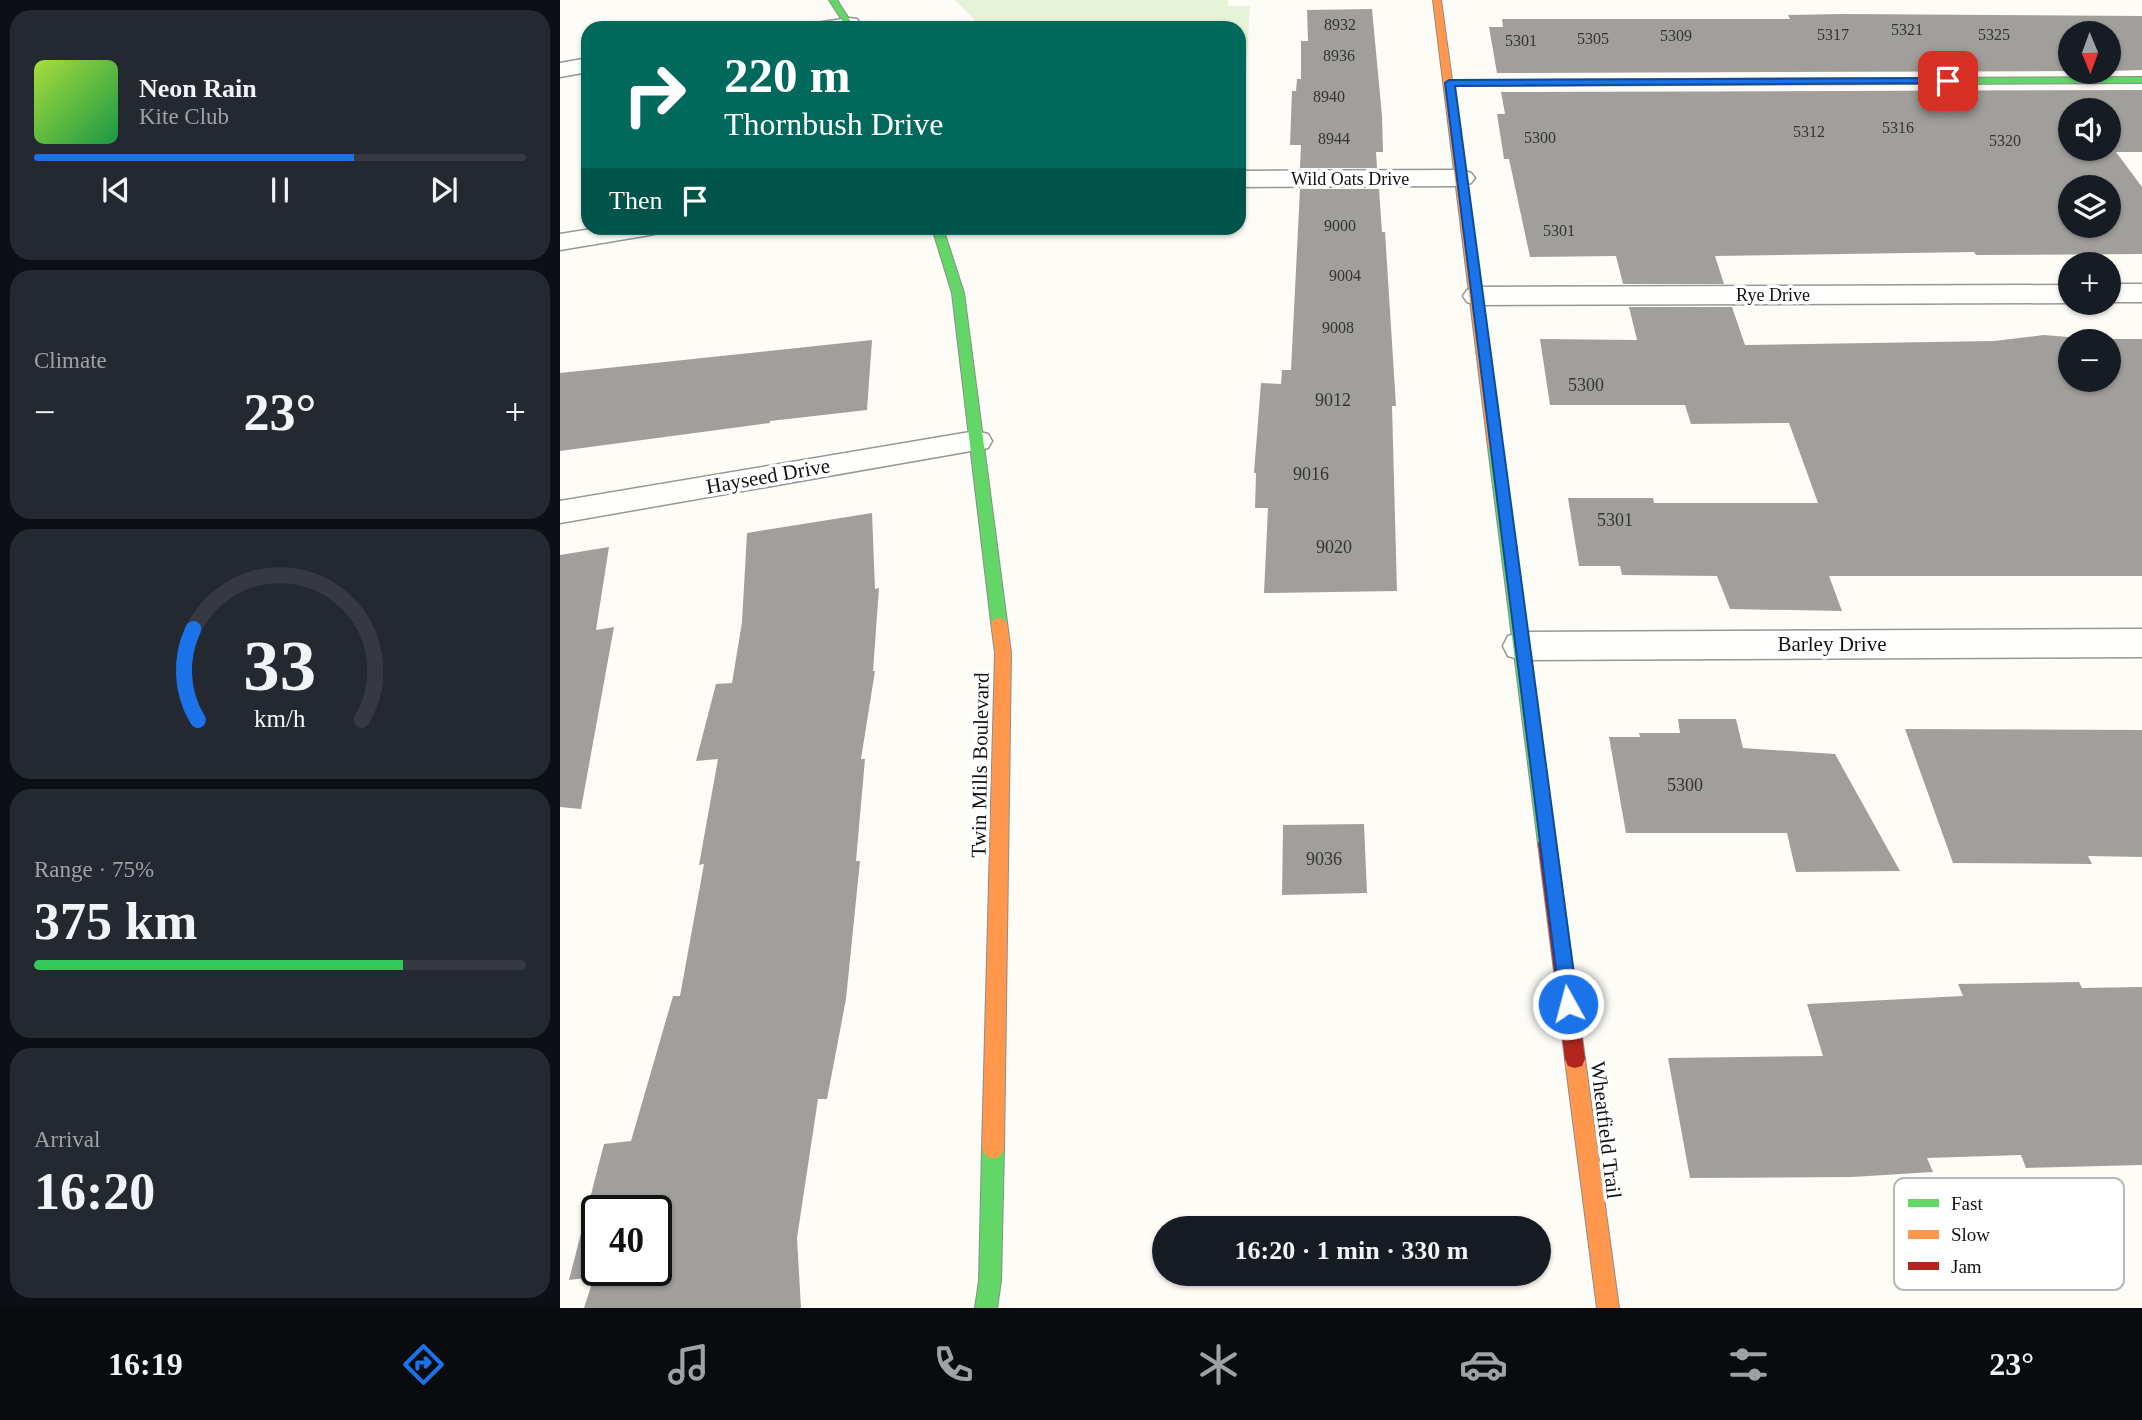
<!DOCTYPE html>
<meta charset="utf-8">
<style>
:root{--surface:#171b24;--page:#242831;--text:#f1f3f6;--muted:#9ea1a6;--line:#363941;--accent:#1a73e8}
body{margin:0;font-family:"Times New Roman",serif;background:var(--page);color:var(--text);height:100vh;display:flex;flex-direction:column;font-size:26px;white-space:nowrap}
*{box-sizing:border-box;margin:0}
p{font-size:23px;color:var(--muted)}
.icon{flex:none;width:38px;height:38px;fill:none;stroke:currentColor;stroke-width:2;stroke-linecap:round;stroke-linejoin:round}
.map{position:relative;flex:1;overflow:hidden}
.details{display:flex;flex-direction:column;gap:10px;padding:10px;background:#0d0f14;width:560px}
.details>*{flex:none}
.top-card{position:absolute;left:21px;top:21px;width:665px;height:214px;border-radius:21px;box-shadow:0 2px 5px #0004;background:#00695c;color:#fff;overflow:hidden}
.needle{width:46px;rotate:179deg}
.tools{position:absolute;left:1498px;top:21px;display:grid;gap:14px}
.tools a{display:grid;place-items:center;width:63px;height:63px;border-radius:50%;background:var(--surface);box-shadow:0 2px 5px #0004;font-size:35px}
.speed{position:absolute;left:21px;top:1195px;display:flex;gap:14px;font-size:35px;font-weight:700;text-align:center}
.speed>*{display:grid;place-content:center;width:91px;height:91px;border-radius:50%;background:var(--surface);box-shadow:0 2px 5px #0004;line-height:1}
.speed .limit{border:4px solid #111;border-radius:10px;background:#fff;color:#111}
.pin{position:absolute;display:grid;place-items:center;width:60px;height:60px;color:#fff;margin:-30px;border-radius:14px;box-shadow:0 4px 10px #0006}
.me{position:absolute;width:77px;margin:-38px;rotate:353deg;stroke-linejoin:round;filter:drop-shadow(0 0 5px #0008)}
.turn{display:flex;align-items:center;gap:24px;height:147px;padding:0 28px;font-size:32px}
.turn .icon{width:91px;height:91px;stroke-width:2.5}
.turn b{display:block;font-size:49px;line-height:60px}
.then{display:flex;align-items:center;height:66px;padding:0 28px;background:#0003;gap:14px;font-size:26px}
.big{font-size:52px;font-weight:800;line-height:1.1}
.details .widget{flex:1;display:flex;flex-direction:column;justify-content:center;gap:10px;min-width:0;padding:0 24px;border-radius:21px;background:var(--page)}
.details .dial{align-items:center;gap:0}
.dial svg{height:182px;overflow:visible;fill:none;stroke:var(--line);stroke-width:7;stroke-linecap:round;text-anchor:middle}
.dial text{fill:var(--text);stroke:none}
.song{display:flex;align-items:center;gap:21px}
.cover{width:84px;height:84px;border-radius:10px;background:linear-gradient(135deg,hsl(80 70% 55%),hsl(140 70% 35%))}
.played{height:7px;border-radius:4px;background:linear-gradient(90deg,var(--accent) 65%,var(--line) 65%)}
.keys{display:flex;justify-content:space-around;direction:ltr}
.heat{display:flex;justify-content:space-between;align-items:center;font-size:38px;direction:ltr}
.charge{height:10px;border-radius:5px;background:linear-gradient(90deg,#34c759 75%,var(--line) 0)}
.trip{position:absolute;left:592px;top:1216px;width:399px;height:70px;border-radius:35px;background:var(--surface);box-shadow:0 2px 5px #0004;font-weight:800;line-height:70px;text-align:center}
.tabs{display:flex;height:112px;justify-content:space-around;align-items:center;background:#090b0e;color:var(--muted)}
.tabs .icon{width:49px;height:49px}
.tabs .on{color:var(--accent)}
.tabs b{font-size:32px;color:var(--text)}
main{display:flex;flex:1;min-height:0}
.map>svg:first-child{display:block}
.green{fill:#e7f3d7}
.building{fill:#a19f9c;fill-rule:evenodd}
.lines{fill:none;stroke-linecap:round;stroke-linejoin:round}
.street-casing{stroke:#979795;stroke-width:3}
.fast-casing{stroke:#8e8d8b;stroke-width:2}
.slow-casing{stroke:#8e8d8b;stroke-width:2}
.jam-casing{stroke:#8e8d8b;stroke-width:2}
.street{fill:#fffffe;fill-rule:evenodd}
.fast{fill:#63d668;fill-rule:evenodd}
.slow{fill:#ff974d;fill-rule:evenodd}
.jam{fill:#b3261e;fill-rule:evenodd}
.route{fill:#1a73e8;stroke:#114b97;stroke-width:2}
.labels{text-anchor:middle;stroke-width:7;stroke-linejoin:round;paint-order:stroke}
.far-number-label{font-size:16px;fill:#353434}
.far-street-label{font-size:18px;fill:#111;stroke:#fff}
.number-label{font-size:18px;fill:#353434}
.street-label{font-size:21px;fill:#111;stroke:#fff}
.key{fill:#fff;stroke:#b8b8b8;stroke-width:2}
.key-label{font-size:19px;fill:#111}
</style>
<main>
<section class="details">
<div class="widget">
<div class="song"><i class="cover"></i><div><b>Neon Rain</b><p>Kite Club</p></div></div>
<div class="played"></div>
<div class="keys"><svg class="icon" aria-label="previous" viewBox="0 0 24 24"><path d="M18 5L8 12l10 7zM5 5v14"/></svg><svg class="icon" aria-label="pause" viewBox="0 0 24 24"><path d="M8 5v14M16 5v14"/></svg><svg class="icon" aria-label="next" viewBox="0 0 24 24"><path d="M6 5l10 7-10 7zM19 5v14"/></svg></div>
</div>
<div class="widget"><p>Climate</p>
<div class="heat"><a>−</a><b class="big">23°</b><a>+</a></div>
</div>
<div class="widget dial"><svg viewBox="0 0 100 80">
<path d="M14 69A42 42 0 1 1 86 69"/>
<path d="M14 69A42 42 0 0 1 12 29" stroke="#1a73e8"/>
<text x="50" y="56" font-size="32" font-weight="700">33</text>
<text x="50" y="72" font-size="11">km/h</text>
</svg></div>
<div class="widget"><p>Range · 75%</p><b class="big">375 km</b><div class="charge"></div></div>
<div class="widget"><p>Arrival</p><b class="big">16:20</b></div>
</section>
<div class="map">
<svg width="1582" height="1308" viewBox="0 0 1582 1308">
<rect width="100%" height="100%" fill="#fdfcf7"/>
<polygon class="green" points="395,0 668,0 668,6 690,6 680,167 679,28 423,28"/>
<g class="building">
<polygon points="812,9 822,116 823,152 816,152 817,168 740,168 741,145 730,145 732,91 736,91 737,79 741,79 741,41 748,41 747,10"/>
<polygon points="1283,14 1582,16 1582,70 1549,71 1549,33 1510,33 1510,71 937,73 929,27 943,27 942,19 1230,19 1228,15"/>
<path d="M1582,90V152H1556L1582,187V254L1416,255L1414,252L1155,256L1164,284H1063L1056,256L970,257L949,159H944L937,114H945L941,92ZM1510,110H1549V149H1510ZM1510,187H1549V226H1510Z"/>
<polygon points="740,189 819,189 822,232 825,232 836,406 832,406 837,591 704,593 708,508 695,508 696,473 694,473 701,383 721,384 722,370 731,370"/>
<path d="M1069,307H1172L1185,345L1434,341L1484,335L1508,337L1509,339H1582V576H1269L1282,611L1170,609L1157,576L1062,575L1060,566H1019L1008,498H1093L1094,503H1258L1229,423L1131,424L1125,405H990L980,339L1077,340ZM1510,341H1549V380H1510Z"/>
<polygon points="312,340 307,410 210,421 210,423 0,451 0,373"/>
<path d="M312,513L315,589L319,588L313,671H315L301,759H305L296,861H300L286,999L267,1099H258L237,1238L241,1308H24L34,1277L9,1280L44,1144L71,1141L113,996H120L144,864L139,865L158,759L136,761L156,684L172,683L182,622L187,533ZM37,1211H96V1270H37Z"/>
<polygon points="49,547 36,630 54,627 21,809 0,807 0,555"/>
<polygon points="1118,719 1176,719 1183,748 1275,754 1340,871 1236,872 1227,833 1066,833 1049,737 1080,737 1079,733 1120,733"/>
<polygon points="1345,729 1582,730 1582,857 1528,856 1532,864 1393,863"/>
<polygon points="804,824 807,893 722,895 723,825"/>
<polygon points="1519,982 1522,988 1582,987 1582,1165 1466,1168 1461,1155 1367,1158 1373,1172 1292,1177 1130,1178 1108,1058 1263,1056 1247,1004 1403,996 1398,984"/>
</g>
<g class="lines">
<g class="street-casing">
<g id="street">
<polygon points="289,18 297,19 300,24 297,28 253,28 256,23"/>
<polygon points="28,58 28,72 0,77 0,63"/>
<polygon points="902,170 911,173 915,178 911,183 902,186 679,187 679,171"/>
<polygon points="38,228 98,228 94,234 84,236 0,250 0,234"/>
<rect x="1549" y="284" width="33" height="18"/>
<polygon points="1510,285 1510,303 917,305 907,302 903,296 907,290 917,287"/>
<polygon points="416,431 428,434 432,441 428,448 0,523 0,501"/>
<polygon points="1582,629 1582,657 962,660 948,656 943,646 948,636 962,632"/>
</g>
</g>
<g class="fast-casing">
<g id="fast">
<polygon points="269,0 277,0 295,28 287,28"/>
<polygon points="1582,77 1582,83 1363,84 1358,81 1363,78"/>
<polygon points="372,228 383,228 404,293 447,622 439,627 431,622 392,293"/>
<polygon points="935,443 942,447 996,843 993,848 987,850 981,848 978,843 928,447"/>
<polygon points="433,1139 440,1142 444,1149 441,1281 437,1308 415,1308 419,1281 422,1149 426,1142"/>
</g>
</g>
<g class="slow-casing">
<g id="slow">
<polygon points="873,0 881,0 892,80 1363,78 1368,81 1363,84 893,86 942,447 935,451 928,447"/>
<polygon points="439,617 447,622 451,653 444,1149 440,1156 433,1159 426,1156 422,1149 435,653 431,622"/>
<polygon points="1015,1050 1022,1052 1025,1059 1059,1308 1037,1308 1005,1059 1008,1052"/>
</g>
</g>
<g class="jam-casing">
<polygon id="jam" points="987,836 993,838 996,843 1025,1059 1022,1066 1015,1068 1008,1066 1005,1059 978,843 981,838"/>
</g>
<use href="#street" class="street"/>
<use href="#fast" class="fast"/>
<use href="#slow" class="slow"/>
<use href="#jam" class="jam"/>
</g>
<polygon class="route" points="1388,78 1391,79 1391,83 895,86 1018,1004 1015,1010 1008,1013 1001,1010 885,83 889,80"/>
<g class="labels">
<g class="far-number-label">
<text x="780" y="30">8932</text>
<text x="1347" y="35">5321</text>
<text x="1273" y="40">5317</text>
<text x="1434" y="40">5325</text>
<text x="1116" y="41">5309</text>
<text x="1033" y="44">5305</text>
<text x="961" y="46">5301</text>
<text x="779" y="61">8936</text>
<text x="769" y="102">8940</text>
<text x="1338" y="133">5316</text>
<text x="1249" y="137">5312</text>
<text x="980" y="143">5300</text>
<text x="774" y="144">8944</text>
<text x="1445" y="146">5320</text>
<text x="780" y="231">9000</text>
<text x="999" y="236">5301</text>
<text x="785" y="281">9004</text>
<text x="778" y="333">9008</text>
</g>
<g class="far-street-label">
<text x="790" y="185">Wild Oats Drive</text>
<text x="1213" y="301">Rye Drive</text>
</g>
<g class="number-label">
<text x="1026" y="391">5300</text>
<text x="773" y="406">9012</text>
<text x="751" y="480">9016</text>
<text x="1055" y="526">5301</text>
<text x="774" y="553">9020</text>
<text x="1125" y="791">5300</text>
<text x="764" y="865">9036</text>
</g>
<g class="street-label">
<text transform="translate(208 476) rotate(-10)" y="7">Hayseed Drive</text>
<text x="1272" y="651">Barley Drive</text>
<text transform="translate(420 765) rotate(-89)" y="7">Twin Mills Boulevard</text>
<text transform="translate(1046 1130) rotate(83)" y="7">Wheatfield Trail</text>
</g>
</g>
<rect x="1334" y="1178" width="230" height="112" rx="10" class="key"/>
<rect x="1348" y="1199" width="31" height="8" fill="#63d668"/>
<rect x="1348" y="1230" width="31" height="9" fill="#ff974d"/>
<rect x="1348" y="1262" width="31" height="8" fill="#b3261e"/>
<g class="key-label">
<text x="1391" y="1210">Fast</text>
<text x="1391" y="1241">Slow</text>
<text x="1391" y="1273">Jam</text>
</g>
</svg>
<div class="tools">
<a><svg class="needle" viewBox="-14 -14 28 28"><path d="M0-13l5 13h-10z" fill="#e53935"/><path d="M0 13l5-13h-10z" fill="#9ea1a6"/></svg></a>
<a><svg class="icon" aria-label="sound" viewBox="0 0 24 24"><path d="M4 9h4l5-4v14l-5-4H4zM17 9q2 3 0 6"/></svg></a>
<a><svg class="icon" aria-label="layers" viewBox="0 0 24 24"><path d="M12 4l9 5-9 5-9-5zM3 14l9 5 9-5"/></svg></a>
<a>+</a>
<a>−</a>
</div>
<div class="speed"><div class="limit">40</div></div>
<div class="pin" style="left:1388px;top:81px;background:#d93025"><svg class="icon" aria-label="arrive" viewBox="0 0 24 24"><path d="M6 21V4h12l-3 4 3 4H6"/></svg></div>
<svg class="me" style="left:1008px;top:1004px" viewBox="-20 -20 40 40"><circle r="17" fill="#1a73e8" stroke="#fff" stroke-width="3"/><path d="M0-11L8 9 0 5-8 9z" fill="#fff"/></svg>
<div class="trip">16:20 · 1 min · 330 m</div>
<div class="top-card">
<div class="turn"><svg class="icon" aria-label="right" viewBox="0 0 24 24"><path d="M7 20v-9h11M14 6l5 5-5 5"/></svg><div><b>220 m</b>Thornbush Drive</div></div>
<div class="then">Then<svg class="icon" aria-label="arrive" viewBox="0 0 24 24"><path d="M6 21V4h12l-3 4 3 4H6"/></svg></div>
</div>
</div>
</main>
<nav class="tabs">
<b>16:19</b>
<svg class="icon on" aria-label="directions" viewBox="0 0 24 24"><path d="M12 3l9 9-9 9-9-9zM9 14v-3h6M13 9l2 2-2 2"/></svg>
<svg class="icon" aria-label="music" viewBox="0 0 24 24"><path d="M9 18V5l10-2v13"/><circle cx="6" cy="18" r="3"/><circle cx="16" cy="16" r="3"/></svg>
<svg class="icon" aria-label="phone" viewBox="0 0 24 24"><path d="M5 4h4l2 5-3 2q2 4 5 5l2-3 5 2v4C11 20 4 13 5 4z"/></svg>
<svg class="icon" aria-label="climate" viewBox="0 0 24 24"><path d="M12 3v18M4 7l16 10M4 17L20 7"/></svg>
<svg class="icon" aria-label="car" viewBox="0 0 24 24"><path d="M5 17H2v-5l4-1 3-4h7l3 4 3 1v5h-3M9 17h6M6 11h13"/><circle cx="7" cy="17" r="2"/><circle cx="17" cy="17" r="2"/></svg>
<svg class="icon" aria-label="filters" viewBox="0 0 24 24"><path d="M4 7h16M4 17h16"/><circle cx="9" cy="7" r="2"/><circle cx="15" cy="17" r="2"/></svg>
<b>23°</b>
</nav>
